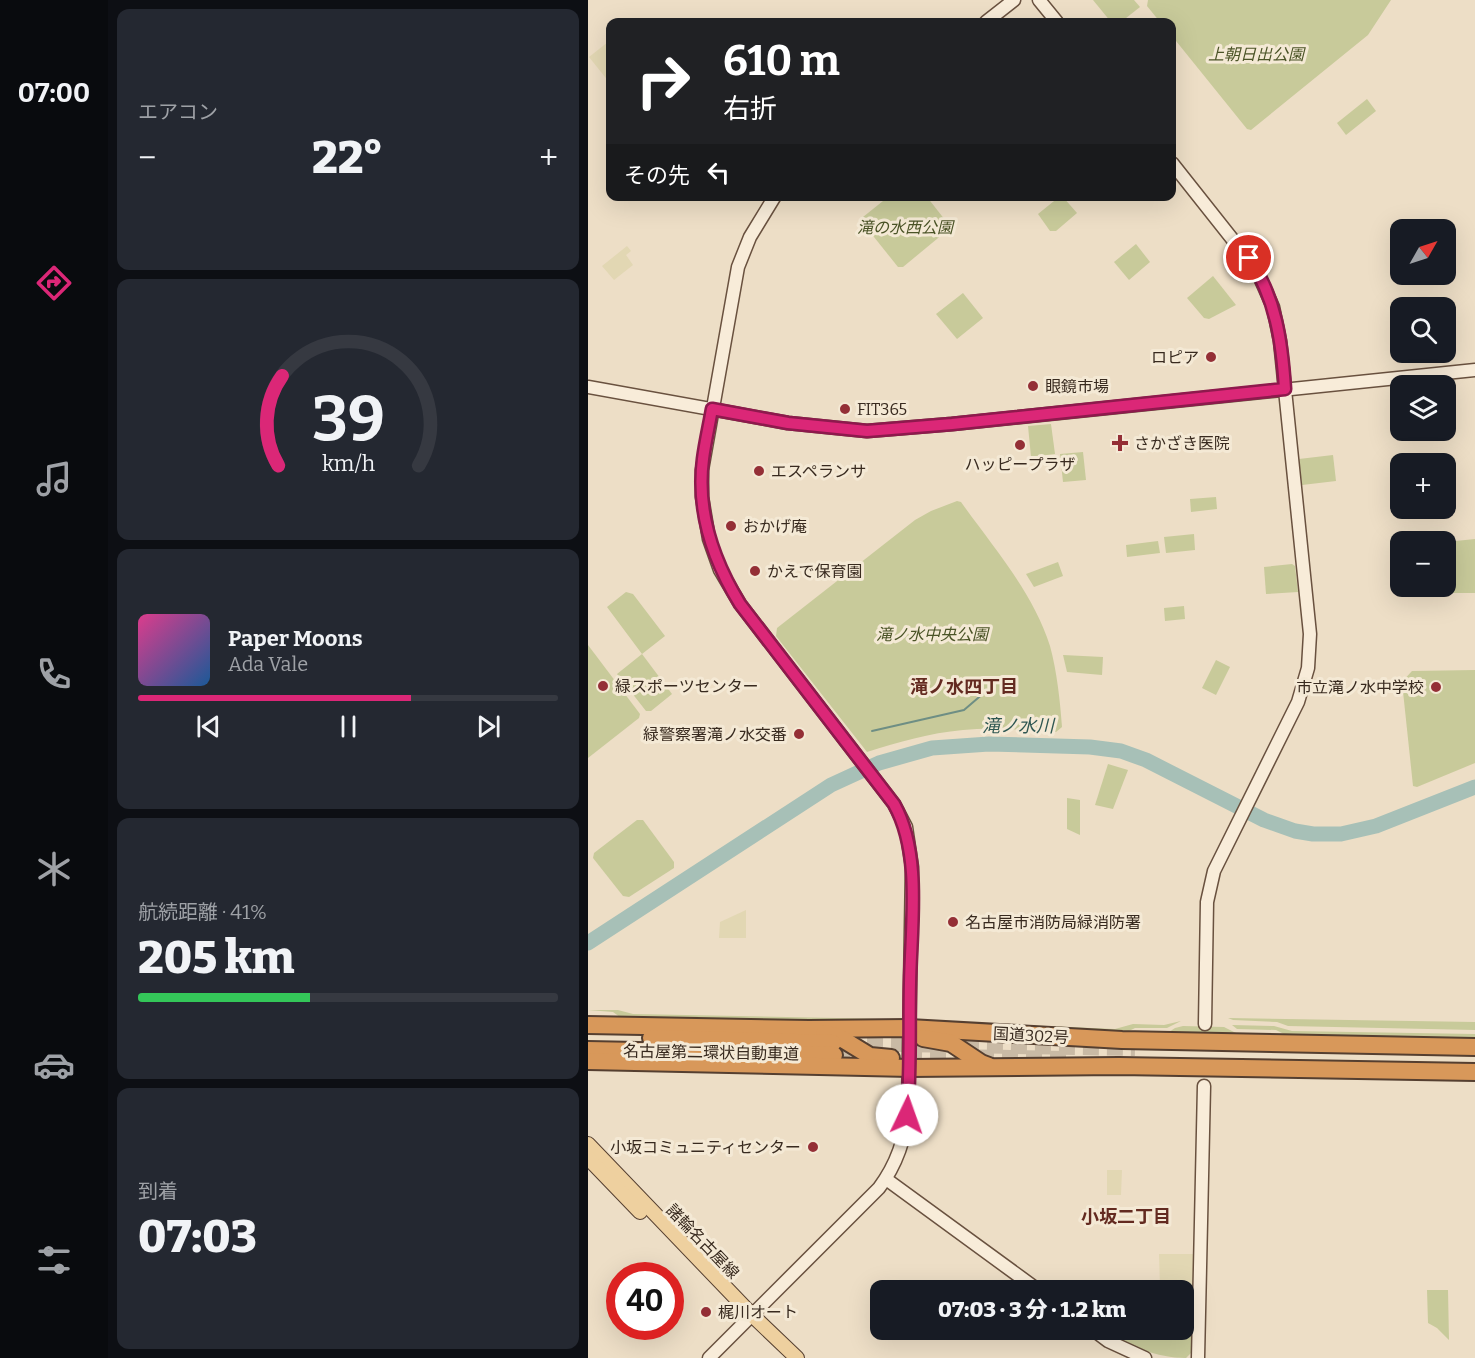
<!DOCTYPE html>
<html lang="ja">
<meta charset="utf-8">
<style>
:root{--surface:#171b24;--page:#242831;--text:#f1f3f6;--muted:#9ea1a6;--line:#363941;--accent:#db2777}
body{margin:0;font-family:Bitter,"Noto Sans JP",serif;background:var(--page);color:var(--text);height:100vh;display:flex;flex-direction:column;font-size:22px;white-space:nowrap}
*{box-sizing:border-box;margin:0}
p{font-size:20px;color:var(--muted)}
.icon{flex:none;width:33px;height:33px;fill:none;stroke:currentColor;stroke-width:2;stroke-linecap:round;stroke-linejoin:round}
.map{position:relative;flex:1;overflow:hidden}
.drawer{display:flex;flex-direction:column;gap:9px;padding:9px;background:#0d0f14;width:480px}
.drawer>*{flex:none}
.top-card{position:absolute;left:18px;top:18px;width:570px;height:183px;border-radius:12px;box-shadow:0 6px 24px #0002;background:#202124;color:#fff;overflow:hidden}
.needle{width:39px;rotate:51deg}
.fabs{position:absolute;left:802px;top:219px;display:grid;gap:12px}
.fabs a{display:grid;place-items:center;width:66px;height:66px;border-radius:12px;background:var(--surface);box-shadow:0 6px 24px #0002;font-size:30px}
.speed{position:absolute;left:18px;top:1262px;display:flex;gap:12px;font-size:30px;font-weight:700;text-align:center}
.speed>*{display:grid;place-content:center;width:78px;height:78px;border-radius:50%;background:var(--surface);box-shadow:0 6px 24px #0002;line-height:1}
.speed .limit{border:9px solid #d22;background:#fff;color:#111}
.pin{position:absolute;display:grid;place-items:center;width:51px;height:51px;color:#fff;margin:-26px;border:3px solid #fff;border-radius:50%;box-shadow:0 2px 6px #0007}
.me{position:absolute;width:66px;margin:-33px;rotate:3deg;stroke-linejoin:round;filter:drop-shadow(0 0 4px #0008)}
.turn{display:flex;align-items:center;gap:21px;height:126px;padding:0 18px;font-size:27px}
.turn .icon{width:78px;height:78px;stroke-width:2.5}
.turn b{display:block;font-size:42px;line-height:51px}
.then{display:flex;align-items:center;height:57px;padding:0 18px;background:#0003;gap:12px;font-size:22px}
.big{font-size:45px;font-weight:800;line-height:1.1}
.drawer .tile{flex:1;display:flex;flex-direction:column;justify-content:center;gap:9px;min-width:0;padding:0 21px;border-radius:12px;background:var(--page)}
.drawer .dial{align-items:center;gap:0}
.dial svg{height:156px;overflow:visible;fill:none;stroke:var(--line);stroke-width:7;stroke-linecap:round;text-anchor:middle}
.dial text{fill:var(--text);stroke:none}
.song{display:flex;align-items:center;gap:18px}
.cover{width:72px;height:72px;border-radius:9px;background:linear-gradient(135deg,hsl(330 70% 55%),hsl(210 70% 35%))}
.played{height:6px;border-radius:3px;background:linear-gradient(90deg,var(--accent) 65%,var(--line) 65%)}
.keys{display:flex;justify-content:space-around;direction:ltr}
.heat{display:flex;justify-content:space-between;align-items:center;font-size:33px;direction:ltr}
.charge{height:9px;border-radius:4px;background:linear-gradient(90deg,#34c759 41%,var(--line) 0)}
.trip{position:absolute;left:282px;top:1280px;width:324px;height:60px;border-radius:12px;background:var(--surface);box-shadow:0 6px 24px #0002;font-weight:800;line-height:60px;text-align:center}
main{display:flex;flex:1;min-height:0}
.menu{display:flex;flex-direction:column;width:108px;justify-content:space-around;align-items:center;background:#090b0e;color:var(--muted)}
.menu .icon{width:42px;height:42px}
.menu .selected{color:var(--accent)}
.menu b{font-size:27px;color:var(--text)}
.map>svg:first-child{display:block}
.farmland{fill:#e2d7b3}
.green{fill:#c8ca9a}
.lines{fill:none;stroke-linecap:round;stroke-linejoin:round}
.stream{stroke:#6e8e84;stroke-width:2}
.river{stroke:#a7c0b7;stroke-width:15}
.highway-tunnel{stroke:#c9baa5;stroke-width:16;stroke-dasharray:16 8;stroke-linecap:butt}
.secondary-casing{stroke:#69513f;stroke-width:15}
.primary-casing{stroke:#553f30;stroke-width:16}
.highway-casing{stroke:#553f30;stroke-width:20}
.secondary{stroke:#f8ecd9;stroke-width:12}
.primary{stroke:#eed09f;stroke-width:14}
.highway{stroke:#d8985a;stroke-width:16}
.route-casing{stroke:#8e194d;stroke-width:15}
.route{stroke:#db2777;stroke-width:10}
.poi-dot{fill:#942f36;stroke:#f4e9d5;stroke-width:2}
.labels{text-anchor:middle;stroke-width:6;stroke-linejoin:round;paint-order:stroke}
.park-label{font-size:16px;font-style:italic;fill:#4b5427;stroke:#f4e9d5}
.poi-label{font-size:16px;fill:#382a1f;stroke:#f4e9d5;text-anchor:start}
.street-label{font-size:16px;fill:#382a1f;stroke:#f4e9d5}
.neighbourhood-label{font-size:18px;font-weight:bold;fill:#632a20;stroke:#f4e9d5}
.water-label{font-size:18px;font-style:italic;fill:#2f5752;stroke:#f4e9d5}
</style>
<main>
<nav class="menu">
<b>07:00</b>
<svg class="icon selected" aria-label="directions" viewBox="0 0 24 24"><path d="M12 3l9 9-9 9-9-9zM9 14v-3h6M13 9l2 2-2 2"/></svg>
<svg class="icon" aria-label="music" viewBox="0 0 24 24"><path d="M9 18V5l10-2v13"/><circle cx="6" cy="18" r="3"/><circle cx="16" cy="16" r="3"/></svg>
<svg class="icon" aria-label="phone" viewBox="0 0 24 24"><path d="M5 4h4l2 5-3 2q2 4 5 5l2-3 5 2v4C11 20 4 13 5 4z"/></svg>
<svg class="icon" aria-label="climate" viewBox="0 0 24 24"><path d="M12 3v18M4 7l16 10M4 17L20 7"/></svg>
<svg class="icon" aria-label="car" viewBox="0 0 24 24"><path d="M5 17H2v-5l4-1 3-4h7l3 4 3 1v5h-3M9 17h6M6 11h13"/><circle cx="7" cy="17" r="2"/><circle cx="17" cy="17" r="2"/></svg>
<svg class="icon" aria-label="filters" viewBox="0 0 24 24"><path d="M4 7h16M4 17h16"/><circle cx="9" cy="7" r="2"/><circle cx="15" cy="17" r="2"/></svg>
</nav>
<section class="drawer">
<div class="tile"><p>エアコン</p>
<div class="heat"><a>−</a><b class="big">22°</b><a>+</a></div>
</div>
<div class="tile dial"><svg viewBox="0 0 100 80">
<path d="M14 69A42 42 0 1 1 86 69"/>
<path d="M14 69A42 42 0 0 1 16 23" stroke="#db2777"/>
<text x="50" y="56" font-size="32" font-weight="700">39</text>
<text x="50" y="72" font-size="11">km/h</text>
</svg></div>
<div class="tile">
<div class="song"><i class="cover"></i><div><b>Paper Moons</b><p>Ada Vale</p></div></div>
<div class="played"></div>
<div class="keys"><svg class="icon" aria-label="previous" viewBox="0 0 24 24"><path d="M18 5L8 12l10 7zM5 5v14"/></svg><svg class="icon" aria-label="pause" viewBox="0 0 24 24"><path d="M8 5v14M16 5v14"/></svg><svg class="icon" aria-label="next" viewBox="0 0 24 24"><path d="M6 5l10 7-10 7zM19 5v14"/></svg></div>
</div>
<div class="tile"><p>航続距離 · 41%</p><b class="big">205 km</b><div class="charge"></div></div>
<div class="tile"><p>到着</p><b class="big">07:03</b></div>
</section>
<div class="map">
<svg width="887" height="1358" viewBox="0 0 887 1358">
<rect width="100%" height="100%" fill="#eddec6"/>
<g class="farmland">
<polygon points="20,42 22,44 22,80 21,82 1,57"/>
<polygon points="39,246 43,251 38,255 45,265 26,280 14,266"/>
<polygon points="158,910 158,938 131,938 132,922"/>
<polygon points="519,1170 534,1170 533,1195 519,1195"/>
<polygon points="571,1254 606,1254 605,1285 601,1288 572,1287"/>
</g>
<g class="green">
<polygon points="505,0 546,0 552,7 533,22 523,22"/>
<polygon points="560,0 803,0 780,35 663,130 659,129 584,36 584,22 572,22 559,6"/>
<polygon points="779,99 788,111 758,135 749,123"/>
<polygon points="339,197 361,225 361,229 315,267 310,267 274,222 275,217 300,197"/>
<polygon points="471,197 475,197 489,213 468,231 462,231 450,214"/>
<polygon points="548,244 562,262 541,280 526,262"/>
<polygon points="625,276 648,305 621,319 616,318 599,298"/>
<polygon points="375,293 395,318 369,339 348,314"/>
<polygon points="463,424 467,454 443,457 440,426"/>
<polygon points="495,452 498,480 475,482 472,454"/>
<polygon points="745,455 748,481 714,485 711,459"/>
<polygon points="628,497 629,509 603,512 602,499"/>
<path d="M369,501L373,502C405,547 445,592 462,646C469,672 472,700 474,727L468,732C438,730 405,727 375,730C341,733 311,742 279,752L188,636L189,628L327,520L343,511Z"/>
<polygon points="606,534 607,550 578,553 576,537"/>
<polygon points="887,539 887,593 862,593 857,587 858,542"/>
<polygon points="570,541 572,553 539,557 538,545"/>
<polygon points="470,562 475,576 446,587 438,574"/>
<polygon points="704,564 707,566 710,592 678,594 676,567"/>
<polygon points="38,592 45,594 77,636 54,654 84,694 63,711 58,711 29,674 54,654 19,607"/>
<polygon points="596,606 597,619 577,621 576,608"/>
<polygon points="0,645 52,714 51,718 0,758"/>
<polygon points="475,655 515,657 514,675 479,672"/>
<polygon points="628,660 642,667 628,695 614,688"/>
<polygon points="887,670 887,763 829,787 825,786 814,682 824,671"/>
<polygon points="520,764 540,770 525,809 507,805"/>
<polygon points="479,798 492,800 492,835 479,829"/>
<polygon points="49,820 55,820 86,862 86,868 41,897 35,896 5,858 6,853"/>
<polygon points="0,1010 30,1010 45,1014 299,1019 299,1024 36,1020 25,1012"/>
<polygon points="640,1018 887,1022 887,1030 700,1026 689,1022 645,1020"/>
<polygon points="345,1021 527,1029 545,1024 576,1025 593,1021 579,1028 547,1028 535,1034 345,1025"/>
<polygon points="644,1025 686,1026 704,1031 887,1034 887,1042 704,1038 688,1030 649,1029"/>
<polygon points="595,1026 636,1027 648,1033 684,1035 552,1033 581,1032 587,1028"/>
<polygon points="839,1290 860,1290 861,1340 849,1328 840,1323"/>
<path d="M596,1294H602L605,1298L604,1352L598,1358C569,1358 540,1346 516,1329H596Z"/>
</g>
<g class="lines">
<polyline class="stream" points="284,731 376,710 397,692"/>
<polyline class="river" points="0,943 243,785 291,763 344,748 401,744 502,747 533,751 558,760 676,820 707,831 725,834 753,834 788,826 887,787"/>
<g class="highway-tunnel">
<polyline points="255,1043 547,1048"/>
<polyline points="246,1055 481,1059"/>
</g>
<g class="secondary-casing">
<g id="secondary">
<polyline points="451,0 469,22"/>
<polyline points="398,22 426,0"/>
<polyline points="584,163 668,269 685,307 692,341 722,634 720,668 710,702 626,871 619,902 617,1024"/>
<polyline points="0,387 200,423 279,431 364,424 887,370"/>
<polyline points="298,1179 450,1290"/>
<polyline points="504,1329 520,1341 557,1358"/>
<path d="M121,1358L291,1188C309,1164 318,1136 320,1108L324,867L318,827L306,804L152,604L132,570L121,539L114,497V470L150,267L162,237L187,196"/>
<polyline points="610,1358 616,1086"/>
</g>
</g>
<g class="primary-casing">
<g id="primary">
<polyline points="0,1144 165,1316 209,1358"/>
<polyline points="0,1158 52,1212"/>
</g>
</g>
<g class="highway-casing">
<g id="highway">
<polyline points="0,1025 221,1029 321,1028 534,1040 887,1047"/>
<polyline points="236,1033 251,1037 282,1056 303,1058"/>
<polyline points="63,1038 245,1043"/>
<polyline points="335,1038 363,1043 393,1063 401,1066"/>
<polyline points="0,1050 246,1055"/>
<polyline points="0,1061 322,1068 531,1066 887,1072"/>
</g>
</g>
<use href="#secondary" class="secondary"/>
<use href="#primary" class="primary"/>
<use href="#highway" class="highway"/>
</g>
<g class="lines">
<g class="route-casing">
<path id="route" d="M319,1115C323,1071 321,1027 322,983C323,926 334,854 306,804L152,604C125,560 108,512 115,459C117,443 121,426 124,409L200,423L279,431L364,424L697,389C694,342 688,298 661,258"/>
</g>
<use href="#route" class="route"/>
</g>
<g class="poi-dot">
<circle cx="623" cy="357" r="6"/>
<circle cx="445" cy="386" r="6"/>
<circle cx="257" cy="409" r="6"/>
<path d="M529 434h6v6h6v6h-6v6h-6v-6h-6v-6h6z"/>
<circle cx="432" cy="445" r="6"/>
<circle cx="171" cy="471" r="6"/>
<circle cx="143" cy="526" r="6"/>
<circle cx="167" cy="571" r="6"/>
<circle cx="15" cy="686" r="6"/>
<circle cx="848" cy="687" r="6"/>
<circle cx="211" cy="734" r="6"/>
<circle cx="365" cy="922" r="6"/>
<circle cx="225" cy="1147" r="6"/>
<circle cx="118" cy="1312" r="6"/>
</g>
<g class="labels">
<g class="park-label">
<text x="668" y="60">上朝日出公園</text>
<text x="317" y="233">滝の水西公園</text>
<text x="344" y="640">滝ノ水中央公園</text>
</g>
<g class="poi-label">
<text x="611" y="363" text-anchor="end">ロピア</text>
<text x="457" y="392">眼鏡市場</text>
<text x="269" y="415">FIT365</text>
<text x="546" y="449">さかざき医院</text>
<text x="432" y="470" text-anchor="middle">ハッピープラザ</text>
<text x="183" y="477">エスペランサ</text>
<text x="155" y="532">おかげ庵</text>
<text x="179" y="577">かえで保育園</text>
<text x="27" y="692">緑スポーツセンター</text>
<text x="836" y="693" text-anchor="end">市立滝ノ水中学校</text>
<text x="199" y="740" text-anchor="end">緑警察署滝ノ水交番</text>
<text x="377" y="928">名古屋市消防局緑消防署</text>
<text x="213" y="1153" text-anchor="end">小坂コミュニティセンター</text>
<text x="130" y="1318">梶川オート</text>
</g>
<g class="street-label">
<text transform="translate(443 1035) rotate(3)" y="6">国道302号</text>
<text transform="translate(123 1052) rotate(1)" y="6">名古屋第二環状自動車道</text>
<text transform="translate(115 1241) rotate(46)" y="6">諸輪名古屋線</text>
</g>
<g class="neighbourhood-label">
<text x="376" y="693">滝ノ水四丁目</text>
<text x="538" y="1223">小坂二丁目</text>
</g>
<g class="water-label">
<text x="430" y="732">滝ノ水川</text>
</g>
</g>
</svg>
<div class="fabs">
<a><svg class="needle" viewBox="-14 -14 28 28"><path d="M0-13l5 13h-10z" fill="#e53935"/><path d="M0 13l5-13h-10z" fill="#9ea1a6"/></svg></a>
<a><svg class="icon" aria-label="search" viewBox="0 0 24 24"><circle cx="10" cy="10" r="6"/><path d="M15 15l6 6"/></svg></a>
<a><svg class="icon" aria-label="layers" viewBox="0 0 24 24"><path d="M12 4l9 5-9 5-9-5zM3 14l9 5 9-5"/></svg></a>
<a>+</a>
<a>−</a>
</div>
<div class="speed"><div class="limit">40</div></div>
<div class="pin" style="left:661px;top:258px;background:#d93025"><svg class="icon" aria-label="arrive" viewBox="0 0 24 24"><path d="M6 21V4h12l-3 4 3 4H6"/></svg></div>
<svg class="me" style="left:319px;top:1115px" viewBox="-20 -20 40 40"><circle r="19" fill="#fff"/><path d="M0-13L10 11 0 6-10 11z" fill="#db2777"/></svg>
<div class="trip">07:03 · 3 分 · 1.2 km</div>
<div class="top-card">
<div class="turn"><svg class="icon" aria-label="right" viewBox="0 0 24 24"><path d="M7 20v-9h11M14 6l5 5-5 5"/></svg><div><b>610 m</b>右折</div></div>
<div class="then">その先<svg class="icon" aria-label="left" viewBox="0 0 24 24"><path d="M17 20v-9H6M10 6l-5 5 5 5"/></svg></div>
</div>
</div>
</main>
